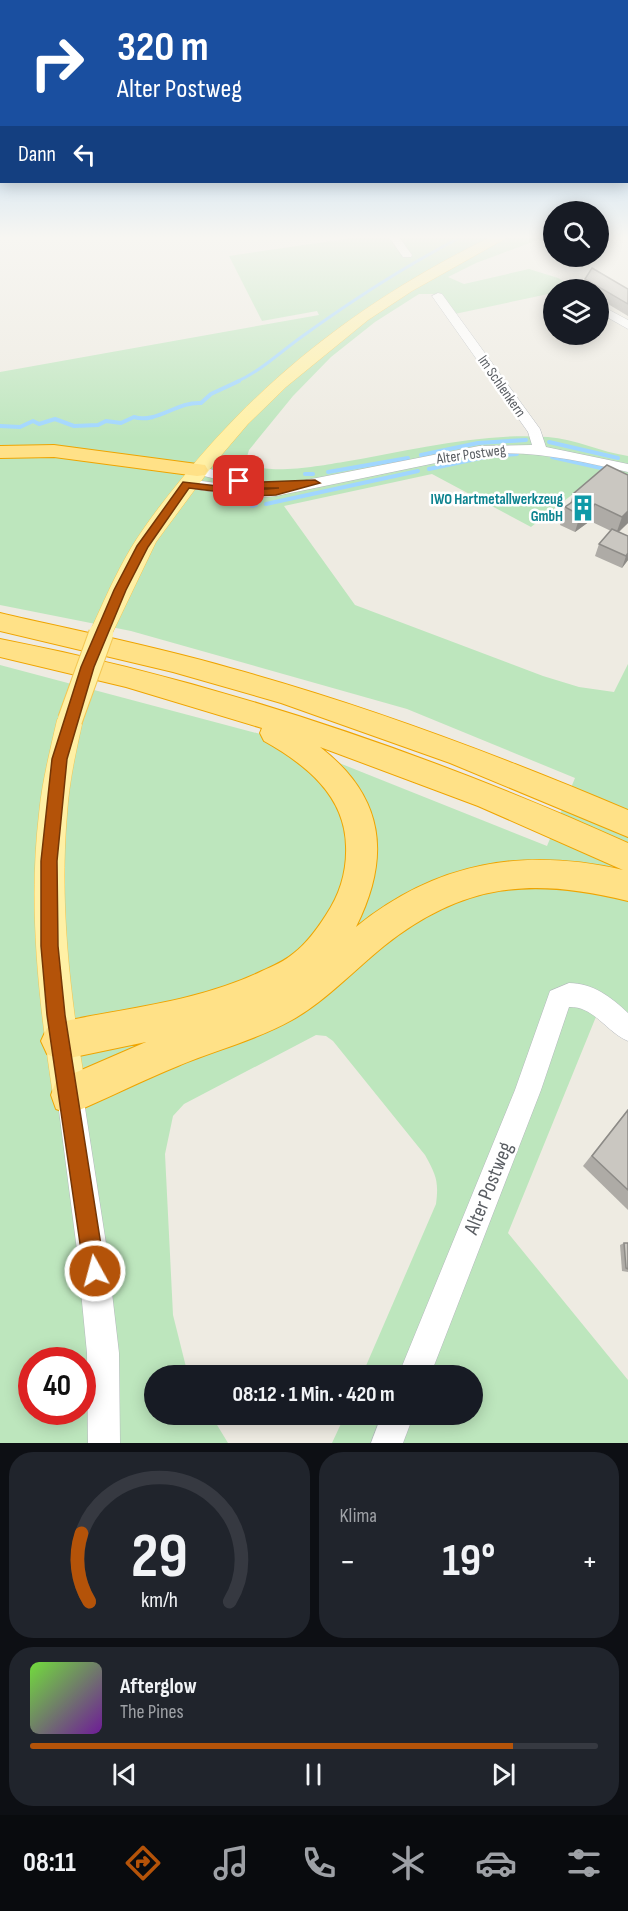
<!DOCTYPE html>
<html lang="de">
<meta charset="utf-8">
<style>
:root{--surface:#171b24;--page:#20242c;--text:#f1f3f6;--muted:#9ea1a6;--line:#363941;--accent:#b45309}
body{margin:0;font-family:"Sofia Sans Condensed",sans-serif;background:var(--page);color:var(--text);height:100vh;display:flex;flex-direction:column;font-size:22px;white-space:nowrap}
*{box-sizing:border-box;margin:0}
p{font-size:20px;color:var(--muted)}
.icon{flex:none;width:33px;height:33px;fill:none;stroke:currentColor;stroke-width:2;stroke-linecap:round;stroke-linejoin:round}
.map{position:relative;height:1443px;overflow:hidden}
.panel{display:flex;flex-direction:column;gap:9px;padding:9px;background:#0d0f14;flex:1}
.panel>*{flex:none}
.hud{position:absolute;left:0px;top:0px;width:628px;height:183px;box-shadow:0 3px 15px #0003;background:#1a4fa0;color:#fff;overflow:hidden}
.fabs{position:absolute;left:543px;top:201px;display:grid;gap:12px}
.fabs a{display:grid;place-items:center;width:66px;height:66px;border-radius:50%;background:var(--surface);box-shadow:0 3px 15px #0003;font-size:30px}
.speed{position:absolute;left:18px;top:1347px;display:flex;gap:12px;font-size:30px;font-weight:700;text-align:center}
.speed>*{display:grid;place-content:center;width:78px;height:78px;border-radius:50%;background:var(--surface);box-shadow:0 3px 15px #0003;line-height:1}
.speed .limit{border:9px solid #d22;background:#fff;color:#111}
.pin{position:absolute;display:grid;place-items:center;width:51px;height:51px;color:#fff;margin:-26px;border-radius:12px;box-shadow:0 3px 9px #0006}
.me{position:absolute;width:66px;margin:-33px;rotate:353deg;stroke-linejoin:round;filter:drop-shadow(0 0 4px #0008)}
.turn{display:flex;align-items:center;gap:21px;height:126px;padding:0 18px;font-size:27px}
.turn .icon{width:78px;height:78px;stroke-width:2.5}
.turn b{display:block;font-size:42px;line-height:51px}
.then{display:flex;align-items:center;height:57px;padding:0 18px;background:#0003;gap:12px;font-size:22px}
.big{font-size:45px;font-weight:700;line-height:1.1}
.panel .widget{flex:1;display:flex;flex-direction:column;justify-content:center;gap:9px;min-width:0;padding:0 21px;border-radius:24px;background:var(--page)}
.panel .dial{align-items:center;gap:0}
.dial svg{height:156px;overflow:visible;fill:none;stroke:var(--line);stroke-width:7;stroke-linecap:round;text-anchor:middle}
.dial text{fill:var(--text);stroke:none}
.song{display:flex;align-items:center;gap:18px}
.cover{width:72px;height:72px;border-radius:9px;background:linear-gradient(135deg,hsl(100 70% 55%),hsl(280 70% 35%))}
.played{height:6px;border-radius:3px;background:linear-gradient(90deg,var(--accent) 85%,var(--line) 85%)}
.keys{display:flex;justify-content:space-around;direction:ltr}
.heat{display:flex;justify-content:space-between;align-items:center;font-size:33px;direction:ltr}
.panel .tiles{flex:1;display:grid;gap:9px;grid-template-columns:1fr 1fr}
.widget:last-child{grid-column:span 2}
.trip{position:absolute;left:144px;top:1365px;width:339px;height:60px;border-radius:30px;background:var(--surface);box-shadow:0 3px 15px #0003;font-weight:700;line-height:60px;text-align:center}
.tabs{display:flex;height:96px;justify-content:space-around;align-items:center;background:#090b0e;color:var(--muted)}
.tabs .icon{width:42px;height:42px}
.tabs .selected{color:var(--accent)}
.tabs b{font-size:27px;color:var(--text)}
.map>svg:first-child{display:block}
.green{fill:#bde6bd;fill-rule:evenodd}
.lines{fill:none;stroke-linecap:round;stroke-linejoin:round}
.stream-far1{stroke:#a0d6ff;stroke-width:3}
.stream{stroke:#a0d6ff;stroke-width:4}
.minor-casing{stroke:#b4b8bd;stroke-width:1}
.major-casing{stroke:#f4c754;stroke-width:1}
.highway-casing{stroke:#efa400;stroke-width:2}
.minor{fill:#fff;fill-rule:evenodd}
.major{fill:#fff0a5;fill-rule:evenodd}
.highway{fill:#ffe187;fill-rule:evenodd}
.major-bridge-casing{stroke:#f4c754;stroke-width:26;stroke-linecap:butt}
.major-bridge{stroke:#fff0a5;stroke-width:24}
.wall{fill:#aeaba6}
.shaded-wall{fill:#8d8b87}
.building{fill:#cac7c1;stroke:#8d8b87;stroke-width:1.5}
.route{fill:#b45309;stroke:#753606;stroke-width:1.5}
.labels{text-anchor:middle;stroke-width:5;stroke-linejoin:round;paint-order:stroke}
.far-street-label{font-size:15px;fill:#5a5e63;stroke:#fff}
.far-culture-label{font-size:15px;font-weight:bold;fill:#0d838f;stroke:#fff;text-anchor:end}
.near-street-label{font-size:21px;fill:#5a5e63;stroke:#fff}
</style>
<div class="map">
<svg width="628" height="1443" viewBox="0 0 628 1443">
<rect width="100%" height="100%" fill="#eeebe2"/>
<path class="green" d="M359,237H546L476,263L448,277L464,284L529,269L558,278L571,286L566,289L554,290L553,293L450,315L435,294H419L375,322L331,357L293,396L249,450L246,460C258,478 324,465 343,462C410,451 480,432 548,437C575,439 601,452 628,456V482L601,472L531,527L432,474L284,506L355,605L543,676L579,687L614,692L628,664V1022L602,1002L508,1233L628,1380V1443H332L345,1415L472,1414V1376L362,1375L436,1204C439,1181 436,1175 425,1155L333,1041L326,1036L316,1035L184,1104L173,1116L165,1154L173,1315L188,1375L154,1376V1414L211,1415L228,1443H0V665L279,739L547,846L575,778L407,709L131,631L0,605V372L319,315L317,311L262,321L229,256ZM32,1360H82V1412H32Z"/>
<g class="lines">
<path class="stream-far1" d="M236,382C261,371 279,353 300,338C351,301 405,266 461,237"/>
<g class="stream">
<path d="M0,426L20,427L33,421L39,424L55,419L74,426L98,425L106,421L121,423L134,417C156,424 178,401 201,403L211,394L239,381"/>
<polyline points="549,442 618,458"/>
<polyline points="421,455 478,443 526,440"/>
<polyline points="552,457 610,470"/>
<polyline points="429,469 490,456 517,454"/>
<polyline points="328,472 408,458"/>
<polyline points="305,474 313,474"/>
<polyline points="266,504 418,471"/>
<polyline points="252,506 256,505"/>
</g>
<g class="minor-casing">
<g id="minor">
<polygon points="389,237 399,237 412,255 411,257 403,257"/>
<polygon points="567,284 575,290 563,290 561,287"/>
<path d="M438,293L442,294L540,429L546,447L628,464V472C578,460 531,450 479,454L276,496L253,498L182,487L179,484L187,479L253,488L276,486L479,446L532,445L528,432L432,296Z"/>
<polygon points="598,304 628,320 628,329 598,312"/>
<polygon points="197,466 257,480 260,483 252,488 192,473 190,470 192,467"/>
<path d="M569,983C593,983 611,997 628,1013V1041C606,1032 594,1006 569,1007L541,1090L430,1376H398L515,1090L550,991Z"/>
<polygon points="70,1082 79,1086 83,1095 107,1250 119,1353 120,1443 88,1443 87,1353 77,1250 57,1095 61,1086"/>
<polygon points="382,1414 414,1414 403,1443 371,1443"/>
</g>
</g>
<g class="major-casing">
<g id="major">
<path d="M491,237H508L412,291L368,320L286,387L248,424L213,465L156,542L109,640L101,642L93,640L89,634C102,605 115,575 131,548C145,525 162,503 179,482C264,375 369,296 491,237Z"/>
<path d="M70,710L79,713L83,720C76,751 69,782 67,814C59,909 71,1002 87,1095L82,1107L70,1112L58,1107L53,1095C39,1002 28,908 39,814C42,782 50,751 57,720L61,713Z"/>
</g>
</g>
<g class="highway-casing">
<g id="highway">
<polygon points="54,445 197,464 205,465 208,470 205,475 197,476 54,457 0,458 0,446"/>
<path d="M0,613C77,631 154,646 230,668C366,705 498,755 628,810V837L450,763L281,703L173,672L0,631Z"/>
<path d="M0,639C216,681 428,753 628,843V901C532,877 463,883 384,946C353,971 327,1000 292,1020C256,1040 216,1050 178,1066C141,1081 106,1099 70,1114L56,1109L51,1095L56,1081L146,1042L60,1060L47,1054L41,1041L47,1028L60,1022C128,1008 200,1001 262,971C273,966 285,961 294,953C307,943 317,929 326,915C340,894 347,871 346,846C345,795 305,764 264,741L260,733L262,728L126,687L0,657ZM320,747L478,806L623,870C524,847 436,862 356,927C391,857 385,797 320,747Z"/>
</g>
</g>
<use href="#minor" class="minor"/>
<use href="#major" class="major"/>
<use href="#highway" class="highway"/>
<g class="major-bridge-casing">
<polyline id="major-bridge" points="70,720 101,634"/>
</g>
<use href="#major-bridge" class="major-bridge"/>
</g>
<g class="wall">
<polygon points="585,279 628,289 628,316 598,298 598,290 583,289"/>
<polygon points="628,475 628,523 619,532 628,560 622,568 595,556 599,544 611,531 590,521 575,532 560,525 565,507 570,504 573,494"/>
<polygon points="628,1109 628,1210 583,1166"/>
<polygon points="624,1243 628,1243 628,1272 622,1271 620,1245"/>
</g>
<g class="shaded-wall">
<polygon points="595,504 590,521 575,532 580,515"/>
<polygon points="628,511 628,523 616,534 622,517"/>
<polygon points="628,553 628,560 622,568 626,556"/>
</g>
<g class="building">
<polygon points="592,268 628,289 628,304 585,279"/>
<polygon points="607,465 628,475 628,511 622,517 595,504 580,515 565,507 575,500 573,499 577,495 573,494"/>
<polygon points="612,529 628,536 628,553 626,556 599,544"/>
<polygon points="628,1110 628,1190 592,1156"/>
<polygon points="624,1243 628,1243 628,1269 626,1268"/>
</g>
<linearGradient id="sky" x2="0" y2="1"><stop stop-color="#8bc2f1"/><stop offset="0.54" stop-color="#f7f6f2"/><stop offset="1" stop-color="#f7f6f2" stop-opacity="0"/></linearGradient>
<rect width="628" height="439" fill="url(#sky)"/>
<polygon class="route" points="239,478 262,482 315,480 320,483 276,495 253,496 189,488 148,547 126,590 94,667 67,759 57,861 58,946 65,1015 105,1271 102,1278 95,1281 87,1278 84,1271 47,1015 41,946 41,861 52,759 81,667 114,590 137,546 183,482 253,490 279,488 262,488 235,483 234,481"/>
<defs>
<g id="building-bare" transform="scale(2.07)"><path d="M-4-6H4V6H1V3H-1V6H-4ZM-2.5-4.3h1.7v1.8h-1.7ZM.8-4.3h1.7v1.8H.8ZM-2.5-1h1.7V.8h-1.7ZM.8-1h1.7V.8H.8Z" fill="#0f9aa8" stroke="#fff" stroke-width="2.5" paint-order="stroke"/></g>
</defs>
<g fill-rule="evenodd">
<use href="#building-bare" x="583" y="508"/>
</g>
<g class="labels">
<g class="far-street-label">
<text transform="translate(502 386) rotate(55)" y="5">Im Schlenkern</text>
<text transform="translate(471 454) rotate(-8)" y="5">Alter Postweg</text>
</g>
<g class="far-culture-label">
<text x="563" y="504">IWO Hartmetallwerkzeug<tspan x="563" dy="17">GmbH</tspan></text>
</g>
<g class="near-street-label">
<text transform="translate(488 1188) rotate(-68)" y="7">Alter Postweg</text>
</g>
</g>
</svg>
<div class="fabs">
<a><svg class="icon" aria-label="search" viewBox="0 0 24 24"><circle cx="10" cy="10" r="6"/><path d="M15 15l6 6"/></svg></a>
<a><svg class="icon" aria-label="layers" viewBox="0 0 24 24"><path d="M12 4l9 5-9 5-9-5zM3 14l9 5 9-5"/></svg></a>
</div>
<div class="speed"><div class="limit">40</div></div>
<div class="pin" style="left:239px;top:481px;background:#d93025"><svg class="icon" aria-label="arrive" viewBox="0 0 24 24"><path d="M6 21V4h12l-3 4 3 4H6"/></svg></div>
<svg class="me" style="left:95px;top:1271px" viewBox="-20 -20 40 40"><circle r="17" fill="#b45309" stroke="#fff" stroke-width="3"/><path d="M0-11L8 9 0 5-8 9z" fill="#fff"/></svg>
<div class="trip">08:12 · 1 Min. · 420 m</div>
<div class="hud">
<div class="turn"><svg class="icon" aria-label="right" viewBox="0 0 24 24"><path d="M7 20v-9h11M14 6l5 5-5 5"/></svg><div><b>320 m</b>Alter Postweg</div></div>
<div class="then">Dann<svg class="icon" aria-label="left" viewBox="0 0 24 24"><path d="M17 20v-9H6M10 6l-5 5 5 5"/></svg></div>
</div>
</div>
<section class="panel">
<div class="tiles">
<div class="widget dial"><svg viewBox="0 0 100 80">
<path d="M14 69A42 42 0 1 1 86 69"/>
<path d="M14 69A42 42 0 0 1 10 34" stroke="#b45309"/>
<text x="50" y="56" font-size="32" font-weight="700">29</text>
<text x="50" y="72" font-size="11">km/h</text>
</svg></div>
<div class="widget"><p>Klima</p>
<div class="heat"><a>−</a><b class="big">19°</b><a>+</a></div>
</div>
<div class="widget">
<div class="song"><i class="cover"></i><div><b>Afterglow</b><p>The Pines</p></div></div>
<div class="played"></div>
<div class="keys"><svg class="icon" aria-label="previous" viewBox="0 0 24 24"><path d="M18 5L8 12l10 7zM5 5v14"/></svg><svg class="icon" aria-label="pause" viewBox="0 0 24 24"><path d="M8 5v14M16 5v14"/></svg><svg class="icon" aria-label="next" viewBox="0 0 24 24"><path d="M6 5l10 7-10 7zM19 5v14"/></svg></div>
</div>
</div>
</section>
<nav class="tabs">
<b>08:11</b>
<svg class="icon selected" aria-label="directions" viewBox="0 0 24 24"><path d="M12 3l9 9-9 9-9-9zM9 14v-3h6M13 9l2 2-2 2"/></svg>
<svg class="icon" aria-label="music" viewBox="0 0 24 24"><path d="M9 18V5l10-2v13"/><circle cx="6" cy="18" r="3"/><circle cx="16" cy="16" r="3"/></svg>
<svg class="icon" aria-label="phone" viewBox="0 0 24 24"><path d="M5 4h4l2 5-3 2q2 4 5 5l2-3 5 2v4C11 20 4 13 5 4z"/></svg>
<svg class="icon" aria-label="climate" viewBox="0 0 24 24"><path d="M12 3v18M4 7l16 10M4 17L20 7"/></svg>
<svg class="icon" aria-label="car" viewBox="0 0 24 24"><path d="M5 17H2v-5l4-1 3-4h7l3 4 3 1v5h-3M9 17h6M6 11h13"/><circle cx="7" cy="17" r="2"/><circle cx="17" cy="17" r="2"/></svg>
<svg class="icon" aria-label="filters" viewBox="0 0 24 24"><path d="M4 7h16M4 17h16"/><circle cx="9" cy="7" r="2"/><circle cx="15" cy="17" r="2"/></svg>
</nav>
